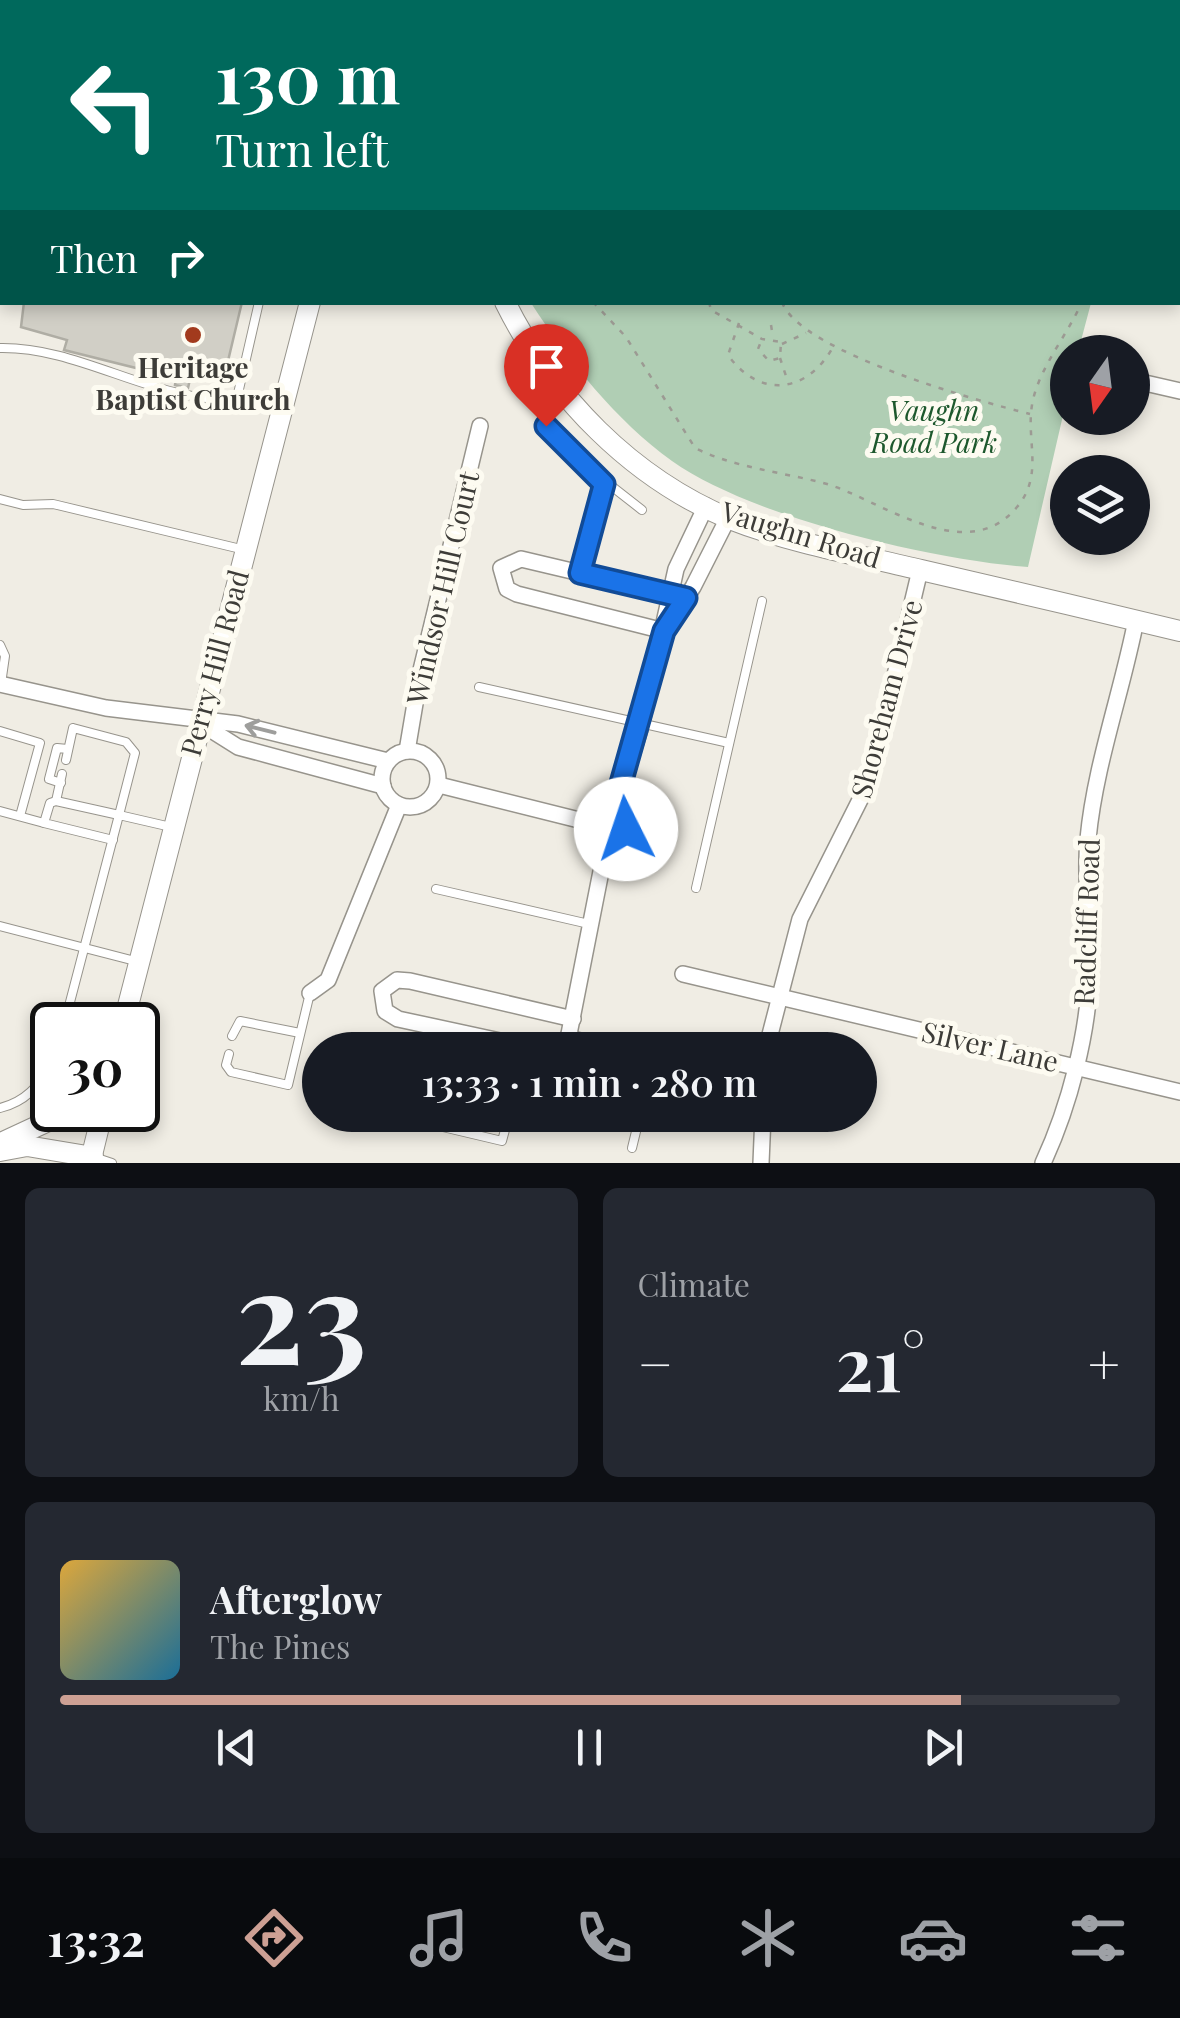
<!DOCTYPE html>
<meta charset="utf-8">
<style>
:root{--surface:#171b24;--page:#242831;--text:#f1f3f6;--muted:#9ea1a6;--line:#363941;--accent:#cda094}
body{margin:0;font-family:"Playfair Display",serif;background:var(--page);color:var(--text);height:100vh;display:flex;flex-direction:column;font-size:38px;white-space:nowrap}
*{box-sizing:border-box;margin:0}
p{font-size:32px;color:var(--muted)}
.icon{flex:none;width:55px;height:55px;fill:none;stroke:currentColor;stroke-width:2;stroke-linecap:round;stroke-linejoin:round}
.map{position:relative;height:1163px;overflow:hidden}
.sheet{display:flex;flex-direction:column;gap:25px;padding:25px;background:#0d0f14;flex:1}
.sheet>*{flex:none}
.hud{position:absolute;left:0px;top:0px;width:1180px;height:305px;box-shadow:0 5px 15px #0003;background:#00695c;color:#fff;overflow:hidden}
.needle{width:65px;rotate:194deg}
.tools{position:absolute;left:1050px;top:335px;display:grid;gap:20px}
.tools a{display:grid;place-items:center;width:100px;height:100px;border-radius:50%;background:var(--surface);box-shadow:0 5px 15px #0003;font-size:50px}
.speed{position:absolute;left:30px;top:1002px;display:flex;gap:20px;font-size:50px;font-weight:700;text-align:center}
.speed>*{display:grid;place-content:center;width:130px;height:130px;border-radius:50%;background:var(--surface);box-shadow:0 5px 15px #0003;line-height:1}
.speed .limit{border:5px solid #111;border-radius:15px;background:#fff;color:#111}
.pin{position:absolute;display:grid;place-items:center;width:85px;height:85px;color:#fff;margin:-102px -42px;border-radius:50% 50% 50% 0;rotate:-45deg;box-shadow:0 0 10px #0007}
.pin .icon{rotate:45deg}
.me{position:absolute;width:110px;margin:-55px;rotate:356deg;stroke-linejoin:round;filter:drop-shadow(0 0 8px #0008)}
.turn{display:flex;align-items:center;gap:35px;height:210px;padding:0 50px;font-size:45px}
.turn .icon{width:130px;height:130px;stroke-width:2.5}
.turn b{display:block;font-size:70px;line-height:85px}
.then{display:flex;align-items:center;height:95px;padding:0 50px;background:#0003;gap:20px;font-size:38px}
.big{font-size:75px;font-weight:600;line-height:1.1}
.sheet .card{flex:1;display:flex;flex-direction:column;justify-content:center;gap:15px;min-width:0;padding:0 35px;border-radius:15px;background:var(--page)}
.sheet .dial{align-items:center;gap:0}
.dial b{font-size:130px;line-height:1}
.song{display:flex;align-items:center;gap:30px}
.cover{width:120px;height:120px;border-radius:15px;background:linear-gradient(135deg,hsl(40 70% 55%),hsl(200 70% 35%))}
.played{height:10px;border-radius:5px;background:linear-gradient(90deg,var(--accent) 85%,var(--line) 85%)}
.keys{display:flex;justify-content:space-around;direction:ltr}
.heat{display:flex;justify-content:space-between;align-items:center;font-size:55px;direction:ltr}
.sheet .tiles{flex:1;display:grid;gap:25px;grid-template-columns:1fr 1fr}
.card:last-child{grid-column:span 2}
.trip{position:absolute;left:302px;top:1032px;width:575px;height:100px;border-radius:50px;background:var(--surface);box-shadow:0 5px 15px #0003;font-weight:600;line-height:100px;text-align:center}
.dock{display:flex;height:160px;justify-content:space-around;align-items:center;background:#090b0e;color:var(--muted)}
.dock .icon{width:70px;height:70px}
.dock .on{color:var(--accent)}
.dock b{font-size:45px;color:var(--text)}
.map>svg:first-child{display:block}
.green{fill:#b0ceb4}
.building{fill:#d1cfc6;stroke:#afada4;stroke-width:2.5}
.lines{fill:none;stroke-linecap:round;stroke-linejoin:round}
.lane-casing{stroke:#97948c;stroke-width:10}
.street-casing{stroke:#97948c;stroke-width:18}
.secondary-casing{stroke:#97948c;stroke-width:22}
.path{stroke:#9c9a93;stroke-width:2.5;stroke-dasharray:5 8;stroke-linecap:butt}
.lane{stroke:#fff;stroke-width:8}
.street{stroke:#fff;stroke-width:15}
.secondary{stroke:#fff;stroke-width:20}
.oneway{stroke:#9e9e9c}
.route-casing{stroke:#114b97;stroke-width:25}
.route{stroke:#1a73e8;stroke-width:18}
.poi-dot{fill:#a23a1d;stroke:#fdfbf1;stroke-width:4}
.labels{text-anchor:middle;stroke-width:10;stroke-linejoin:round;paint-order:stroke}
.poi-label{font-size:28px;font-weight:bold;fill:#3d3c38;stroke:#fdfbf1}
.park-label{font-size:28px;font-style:italic;fill:#1d582d;stroke:#fdfbf1}
.street-label{font-size:28px;fill:#3d3c38;stroke:#fdfbf1}
</style>
<div class="map">
<svg width="1180" height="1163" viewBox="0 0 1180 1163">
<rect width="100%" height="100%" fill="#f0ede4"/>
<path class="green" d="M531,303H1091L1078,352H1068L1067,398L1028,567C931,560 751,517 672,461C616,421 568,360 531,303Z"/>
<polygon class="building" points="24,302 242,302 223,382 191,375 188,388 175,385 176,378 64,350 67,340 21,327"/>
<g class="lines">
<g class="lane-casing">
<g id="lane">
<polyline points="0,142 2,143"/>
<path d="M0,348C61,347 116,378 174,392C209,402 246,399 282,408"/>
<polyline points="237,398 259,302"/>
<polyline points="546,426 573,456 642,510"/>
<polyline points="0,499 23,505 53,504 245,550"/>
<polyline points="580,573 604,483"/>
<polyline points="0,645 5,656 1,684"/>
<polyline points="479,687 729,743"/>
<polyline points="0,731 40,743 20,816"/>
<polyline points="66,760 73,728 126,742 135,753 119,815 56,801 50,803 44,823 113,840"/>
<polyline points="61,783 49,779 57,748 68,749"/>
<polyline points="56,801 62,774"/>
<polyline points="0,811 44,823"/>
<polyline points="696,888 762,601"/>
<polyline points="436,889 589,924"/>
<polyline points="0,926 139,962"/>
<polyline points="64,1025 119,815 171,827"/>
<polyline points="569,1034 635,1050"/>
<polyline points="232,1036 240,1021 300,1033"/>
<polyline points="229,1054 226,1065 231,1072 288,1085 310,993"/>
<path d="M0,1108C25,1102 39,1086 52,1064"/>
<polyline points="392,1115 502,1141 509,1115"/>
<polyline points="632,1148 640,1115"/>
<polyline points="97,1158 112,1163"/>
</g>
</g>
<g class="street-casing">
<g id="street">
<polyline points="834,0 837,2"/>
<polyline points="1178,154 1180,155"/>
<polyline points="1132,380 1180,391"/>
<polyline points="666,628 693,587 728,518"/>
<polyline points="664,631 517,594 507,589 501,568 521,559 686,598"/>
<polyline points="0,684 106,708 238,724 388,761"/>
<polyline points="203,725 238,747 383,786"/>
<circle cx="410" cy="779" r="28"/>
<polyline points="407,751 420,674 480,426"/>
<polyline points="439,785 587,822"/>
<circle cx="606" cy="826" r="19"/>
<polyline points="615,809 641,726 676,569 706,506"/>
<polyline points="683,974 1180,1092"/>
<polyline points="310,993 328,980 399,805"/>
<polyline points="542,1050 398,1019 385,1011 382,991 397,980 410,981 573,1019"/>
<polyline points="556,1050 562,1048 569,1034 606,846"/>
<polyline points="766,1050 800,919 870,780 920,570"/>
<polyline points="761,1163 763,1115"/>
<path d="M1043,1163C1069,1107 1089,1032 1090,969C1091,926 1084,882 1088,839C1095,765 1122,692 1136,620"/>
</g>
</g>
<g class="secondary-casing">
<g id="secondary">
<polyline points="334,0 335,2"/>
<polyline points="520,2 524,0"/>
<polyline points="562,2 566,0"/>
<path d="M505,302C552,397 632,478 730,519C791,543 858,555 921,570C1007,590 1094,610 1180,631"/>
<polyline points="123,1025 310,302"/>
<polyline points="1,1143 72,1110"/>
<polyline points="0,1151 27,1146 93,1157"/>
<polyline points="90,1163 103,1110"/>
</g>
</g>
<g class="path">
<polyline points="770,0 774,2"/>
<polyline points="673,2 674,0"/>
<path d="M593,302L626,337L695,448C735,468 783,472 827,484C880,500 967,568 1017,507C1044,475 1026,441 1032,405C1038,369 1067,336 1082,302"/>
<polyline points="709,302 711,310 762,339 781,342 780,358 769,361 758,349 762,339"/>
<path d="M782,302C800,352 978,401 1030,414"/>
<path d="M739,323L728,355C760,400 809,393 834,345"/>
<polyline points="771,325 773,337"/>
<polyline points="782,344 806,333"/>
<polyline points="780,358 788,382"/>
</g>
<use href="#lane" class="lane"/>
<use href="#street" class="street"/>
<use href="#secondary" class="secondary"/>
</g>
<defs><path id="oneway-shaft" d="M-6 0H5M1.5-3L5.5 0L1.5 3" fill="none" stroke-width="1.6" stroke-linecap="round" stroke-linejoin="round" transform="scale(2.5)"/></defs>
<use class="oneway" href="#oneway-shaft" transform="translate(260 729) rotate(-166)"/>
<g class="lines">
<g class="route-casing">
<polyline id="route" points="546,426 604,484 580,573 686,598 664,631 614,808 623,816 626,829"/>
</g>
<use href="#route" class="route"/>
</g>
<circle class="poi-dot" cx="193" cy="335" r="10"/>
<g class="labels">
<g class="poi-label">
<text x="193" y="378">Heritage<tspan x="193" dy="32">Baptist Church</tspan></text>
</g>
<g class="park-label">
<text x="934" y="421">Vaughn<tspan x="934" dy="32">Road Park</tspan></text>
</g>
<g class="street-label">
<text transform="translate(801 535) rotate(17)" y="10">Vaughn Road</text>
<text transform="translate(443 588) rotate(-77)" y="10">Windsor Hill Court</text>
<text transform="translate(215 663) rotate(-75)" y="10">Perry Hill Road</text>
<text transform="translate(887 699) rotate(-75)" y="10">Shoreham Drive</text>
<text transform="translate(1087 922) rotate(-88)" y="10">Radcliff Road</text>
<text transform="translate(990 1047) rotate(13)" y="10">Silver Lane</text>
</g>
</g>
</svg>
<div class="tools">
<a><svg class="needle" viewBox="-14 -14 28 28"><path d="M0-13l5 13h-10z" fill="#e53935"/><path d="M0 13l5-13h-10z" fill="#9ea1a6"/></svg></a>
<a><svg class="icon" aria-label="layers" viewBox="0 0 24 24"><path d="M12 4l9 5-9 5-9-5zM3 14l9 5 9-5"/></svg></a>
</div>
<div class="speed"><div class="limit">30</div></div>
<div class="pin" style="left:546px;top:426px;background:#d93025"><svg class="icon" aria-label="arrive" viewBox="0 0 24 24"><path d="M6 21V4h12l-3 4 3 4H6"/></svg></div>
<svg class="me" style="left:626px;top:829px" viewBox="-20 -20 40 40"><circle r="19" fill="#fff"/><path d="M0-13L10 11 0 6-10 11z" fill="#1a73e8"/></svg>
<div class="trip">13:33 · 1 min · 280 m</div>
<div class="hud">
<div class="turn"><svg class="icon" aria-label="left" viewBox="0 0 24 24"><path d="M17 20v-9H6M10 6l-5 5 5 5"/></svg><div><b>130 m</b>Turn left</div></div>
<div class="then">Then<svg class="icon" aria-label="right" viewBox="0 0 24 24"><path d="M7 20v-9h11M14 6l5 5-5 5"/></svg></div>
</div>
</div>
<section class="sheet">
<div class="tiles">
<div class="card dial"><b>23</b><p>km/h</p></div>
<div class="card"><p>Climate</p>
<div class="heat"><a>−</a><b class="big">21°</b><a>+</a></div>
</div>
<div class="card">
<div class="song"><i class="cover"></i><div><b>Afterglow</b><p>The Pines</p></div></div>
<div class="played"></div>
<div class="keys"><svg class="icon" aria-label="previous" viewBox="0 0 24 24"><path d="M18 5L8 12l10 7zM5 5v14"/></svg><svg class="icon" aria-label="pause" viewBox="0 0 24 24"><path d="M8 5v14M16 5v14"/></svg><svg class="icon" aria-label="next" viewBox="0 0 24 24"><path d="M6 5l10 7-10 7zM19 5v14"/></svg></div>
</div>
</div>
</section>
<nav class="dock">
<b>13:32</b>
<svg class="icon on" aria-label="directions" viewBox="0 0 24 24"><path d="M12 3l9 9-9 9-9-9zM9 14v-3h6M13 9l2 2-2 2"/></svg>
<svg class="icon" aria-label="music" viewBox="0 0 24 24"><path d="M9 18V5l10-2v13"/><circle cx="6" cy="18" r="3"/><circle cx="16" cy="16" r="3"/></svg>
<svg class="icon" aria-label="phone" viewBox="0 0 24 24"><path d="M5 4h4l2 5-3 2q2 4 5 5l2-3 5 2v4C11 20 4 13 5 4z"/></svg>
<svg class="icon" aria-label="climate" viewBox="0 0 24 24"><path d="M12 3v18M4 7l16 10M4 17L20 7"/></svg>
<svg class="icon" aria-label="car" viewBox="0 0 24 24"><path d="M5 17H2v-5l4-1 3-4h7l3 4 3 1v5h-3M9 17h6M6 11h13"/><circle cx="7" cy="17" r="2"/><circle cx="17" cy="17" r="2"/></svg>
<svg class="icon" aria-label="filters" viewBox="0 0 24 24"><path d="M4 7h16M4 17h16"/><circle cx="9" cy="7" r="2"/><circle cx="15" cy="17" r="2"/></svg>
</nav>
